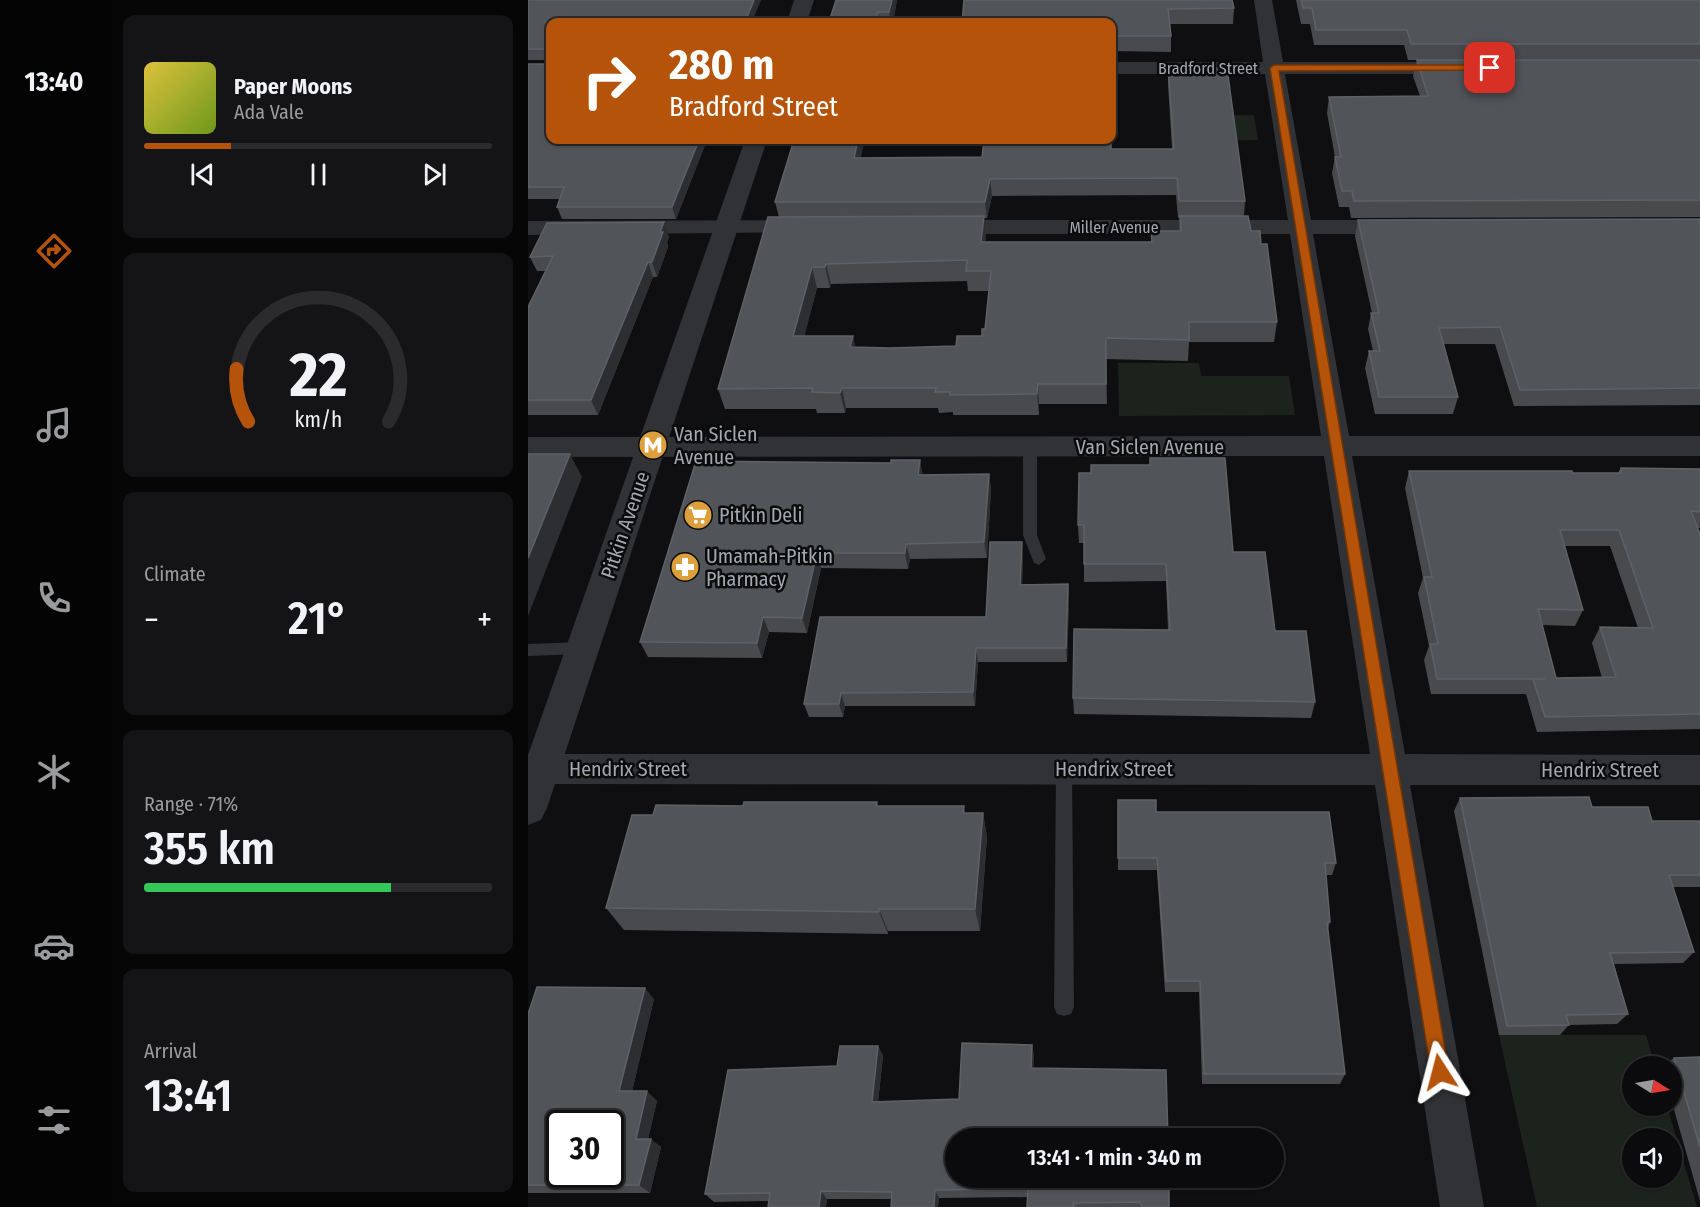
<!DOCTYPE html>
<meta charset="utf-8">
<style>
:root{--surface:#0b0b0d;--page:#141416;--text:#f1f3f6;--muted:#9a9b9d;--line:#2b2b2e;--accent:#b45309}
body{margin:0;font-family:"Fira Sans Condensed",sans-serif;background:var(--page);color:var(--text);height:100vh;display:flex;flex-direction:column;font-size:22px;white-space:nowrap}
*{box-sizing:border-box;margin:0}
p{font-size:20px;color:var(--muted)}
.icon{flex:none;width:33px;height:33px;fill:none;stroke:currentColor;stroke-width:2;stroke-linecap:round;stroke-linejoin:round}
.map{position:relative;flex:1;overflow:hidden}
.drawer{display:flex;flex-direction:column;gap:15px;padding:15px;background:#060607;width:420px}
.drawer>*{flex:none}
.hud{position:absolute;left:18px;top:18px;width:570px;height:126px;border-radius:12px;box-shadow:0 2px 4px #0004,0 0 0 2px var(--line);background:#b45309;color:#fff;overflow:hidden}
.needle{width:39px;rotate:101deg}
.buttons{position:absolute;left:1094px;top:1056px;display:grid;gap:12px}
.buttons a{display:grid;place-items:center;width:60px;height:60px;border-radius:50%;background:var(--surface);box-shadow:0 2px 4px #0004,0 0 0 2px var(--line);font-size:30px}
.speed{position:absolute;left:18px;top:1110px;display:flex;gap:12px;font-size:30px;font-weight:700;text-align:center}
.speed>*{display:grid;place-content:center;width:78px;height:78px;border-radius:50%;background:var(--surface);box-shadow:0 2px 4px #0004,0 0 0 2px var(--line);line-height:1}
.speed .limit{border:3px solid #111;border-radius:9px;background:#fff;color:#111}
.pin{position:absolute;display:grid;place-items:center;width:51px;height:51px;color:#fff;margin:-26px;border-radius:12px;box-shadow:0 3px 9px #0006}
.me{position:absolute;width:66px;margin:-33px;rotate:351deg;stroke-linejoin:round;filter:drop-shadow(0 0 4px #0008)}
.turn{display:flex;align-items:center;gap:21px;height:126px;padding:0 24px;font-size:27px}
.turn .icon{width:78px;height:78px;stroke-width:2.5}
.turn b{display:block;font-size:42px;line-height:51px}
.big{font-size:45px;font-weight:600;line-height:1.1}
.drawer .card{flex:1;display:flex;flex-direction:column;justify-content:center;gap:9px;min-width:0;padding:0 21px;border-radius:12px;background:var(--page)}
.drawer .dial{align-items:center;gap:0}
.dial svg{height:156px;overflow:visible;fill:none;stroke:var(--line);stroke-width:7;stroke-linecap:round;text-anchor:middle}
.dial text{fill:var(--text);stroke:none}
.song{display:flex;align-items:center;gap:18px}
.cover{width:72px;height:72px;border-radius:9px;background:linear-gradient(135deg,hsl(50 70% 55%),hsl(80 70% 35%))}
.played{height:6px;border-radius:3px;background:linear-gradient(90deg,var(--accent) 25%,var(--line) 25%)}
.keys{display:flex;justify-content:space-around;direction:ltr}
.heat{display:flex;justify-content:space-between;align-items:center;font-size:33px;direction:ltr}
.charge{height:9px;border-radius:4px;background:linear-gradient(90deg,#34c759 71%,var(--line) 0)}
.trip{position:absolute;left:417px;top:1128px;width:339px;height:60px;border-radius:30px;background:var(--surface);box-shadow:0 2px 4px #0004,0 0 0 2px var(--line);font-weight:600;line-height:60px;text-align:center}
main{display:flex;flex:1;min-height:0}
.tab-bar{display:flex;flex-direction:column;width:108px;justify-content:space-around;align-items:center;background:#040405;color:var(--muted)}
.tab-bar .icon{width:42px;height:42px}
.tab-bar .active{color:var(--accent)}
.tab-bar b{font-size:27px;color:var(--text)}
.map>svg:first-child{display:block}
.green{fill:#1c231d;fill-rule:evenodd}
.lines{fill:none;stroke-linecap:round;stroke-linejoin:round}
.service{fill:#313235;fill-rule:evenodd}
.minor{fill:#313235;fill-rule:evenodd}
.tertiary{fill:#313235;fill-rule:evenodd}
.wall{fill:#484a4d;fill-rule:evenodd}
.shaded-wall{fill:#2d2e31}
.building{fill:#515458;stroke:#5e6166;stroke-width:1.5;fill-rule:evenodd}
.route{fill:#b45309;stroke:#753606;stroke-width:1.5}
.labels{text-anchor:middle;stroke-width:5;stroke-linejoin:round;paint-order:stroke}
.far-street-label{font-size:16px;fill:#a2a7b0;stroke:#0b0b0b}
.poi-label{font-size:20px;fill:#a2a7b0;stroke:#0b0b0b;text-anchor:start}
.street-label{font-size:20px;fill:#a2a7b0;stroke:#0b0b0b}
</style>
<main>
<nav class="tab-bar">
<b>13:40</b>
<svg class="icon active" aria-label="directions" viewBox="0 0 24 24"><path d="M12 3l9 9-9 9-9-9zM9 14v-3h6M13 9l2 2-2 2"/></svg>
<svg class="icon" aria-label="music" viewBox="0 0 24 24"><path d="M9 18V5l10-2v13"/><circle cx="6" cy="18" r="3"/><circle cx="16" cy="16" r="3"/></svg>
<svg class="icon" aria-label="phone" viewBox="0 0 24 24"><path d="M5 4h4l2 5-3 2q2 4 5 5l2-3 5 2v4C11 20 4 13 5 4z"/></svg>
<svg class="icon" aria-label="climate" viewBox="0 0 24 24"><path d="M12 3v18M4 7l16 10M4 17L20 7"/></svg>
<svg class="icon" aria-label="car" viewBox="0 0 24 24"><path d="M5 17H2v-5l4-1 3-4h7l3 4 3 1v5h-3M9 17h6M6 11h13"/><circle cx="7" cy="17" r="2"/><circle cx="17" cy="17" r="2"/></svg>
<svg class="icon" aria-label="filters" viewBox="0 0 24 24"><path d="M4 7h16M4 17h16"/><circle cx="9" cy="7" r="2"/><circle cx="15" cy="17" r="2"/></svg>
</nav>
<section class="drawer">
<div class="card">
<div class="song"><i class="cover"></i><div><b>Paper Moons</b><p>Ada Vale</p></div></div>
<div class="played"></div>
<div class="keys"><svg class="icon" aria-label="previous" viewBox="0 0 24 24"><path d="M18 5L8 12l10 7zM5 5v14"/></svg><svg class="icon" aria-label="pause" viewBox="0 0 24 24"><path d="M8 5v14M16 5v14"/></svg><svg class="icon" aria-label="next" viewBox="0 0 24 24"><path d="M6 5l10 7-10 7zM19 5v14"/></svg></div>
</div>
<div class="card dial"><svg viewBox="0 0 100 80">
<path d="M14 69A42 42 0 1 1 86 69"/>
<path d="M14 69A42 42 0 0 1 8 42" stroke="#b45309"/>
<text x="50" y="56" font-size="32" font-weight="700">22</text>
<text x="50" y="72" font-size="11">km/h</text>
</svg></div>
<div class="card"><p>Climate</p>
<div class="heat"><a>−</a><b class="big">21°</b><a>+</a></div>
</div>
<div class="card"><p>Range · 71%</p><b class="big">355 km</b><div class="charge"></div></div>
<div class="card"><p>Arrival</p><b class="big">13:41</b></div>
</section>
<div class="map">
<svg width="1172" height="1207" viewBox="0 0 1172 1207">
<rect width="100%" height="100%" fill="#0f0f11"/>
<g class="green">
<polygon points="726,115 730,140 649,141 646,116"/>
<polygon points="590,363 671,363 673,376 761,376 767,415 591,416"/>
<path d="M971,1035H1118L1127,1066H1104V1106H1139L1169,1207H1009ZM1104,1138H1143V1178H1104Z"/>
</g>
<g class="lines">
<g class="service">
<polygon points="502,442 509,447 509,535 518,559 511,565 506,563 495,535 495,447"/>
<polygon points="55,642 60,644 63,648 60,652 55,654 0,656 0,644"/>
<polygon points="536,762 542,764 544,769 546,1007 543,1014 536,1016 529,1014 526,1007 528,769 530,764"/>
</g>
<g class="minor">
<polygon points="726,0 744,0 755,62 931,62 938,64 941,68 938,72 931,74 757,74 783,220 871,220 879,222 883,227 879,232 871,234 785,234 821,436 1172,436 1172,456 824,456 877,754 1172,755 1172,785 882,785 956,1207 912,1207 847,785 0,784 0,754 842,754 796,456 0,457 0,437 793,436 762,234 414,234 406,232 402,227 406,222 414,220 760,220 737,74 584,74 584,62 735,62"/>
<polygon points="280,220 288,222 292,227 288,232 0,235 0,221"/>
</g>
<g class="tertiary">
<polygon points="266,0 286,0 279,22 259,22"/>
<polygon points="217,140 239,140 19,808 13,820 0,825 0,755"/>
</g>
</g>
<g class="wall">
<polygon points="0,0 233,0 22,140 179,140 148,219 34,219 29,207 32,199 0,199 0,64 19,64 19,60 0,60"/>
<polygon points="308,0 369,0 365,22 301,22"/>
<polygon points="436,0 706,8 705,24 642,24 643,36 643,52 584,51 584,22"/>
<polygon points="768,0 1172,0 1172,60 880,60 876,45 786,45 782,24 773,24"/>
<polygon points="889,60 1172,60 1172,217 823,218 821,207 811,207 804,173 807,157 799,113 801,97 892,96 885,76"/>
<path d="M640,68L717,201L716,216L723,231L733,244L749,322L746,342H661L660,361L578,359L579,404H511V415H425V412L411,413L410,408H318L317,413H289L288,409H197L190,389L251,217L247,202L333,158L454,157L583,149H644L640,84ZM648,195L650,218H652L651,231H623V242H457L456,218H459L464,196ZM439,281L440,291H461L457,329L454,336L428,346L362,348L327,347L325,336H276L289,288H302L303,284Z"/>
<polygon points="1172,219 1172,405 986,406 967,344 916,344 930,397 925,414 847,414 837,368 841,351 845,351 840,329 843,313 844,313 827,236 830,220"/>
<polygon points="141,237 139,242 140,247 129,277 125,277 70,415 0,415 0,307 18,271 9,271 2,257"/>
<path d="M1093,468L1172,469V528H1170L1172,534V729L1009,732L998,694H903L896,660L901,646L890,593L895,578L877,488L881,471L1045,473H1090ZM1036,546H1082L1110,628L1072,627L1064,643L1074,678H1028L1014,625L1047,626L1055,610Z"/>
<polygon points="563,473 705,552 787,702 783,718 546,714 545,698 640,630 638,581 556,582 556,543 551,543 550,525"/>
<polygon points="461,474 463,490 459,558 382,559 380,569 293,568 279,633 241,632 234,658 120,657 112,642 395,475"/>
<polygon points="495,556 494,584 540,584 541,599 539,662 450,662 447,706 317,706 315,717 281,717 276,704 458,617"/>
<polygon points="932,798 1064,807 1124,821 1172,821 1172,887 1145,887 1166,952 1155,963 1086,964 1100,1014 1089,1024 1041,1025 1032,1035 971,1035 926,811"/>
<polygon points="590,800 628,812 808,863 804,875 798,875 802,922 800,929 817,1074 812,1084 674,1084 671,992 637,992 629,870 590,870"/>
<polygon points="349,802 350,806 436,806 437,813 455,813 459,837 452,931 360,931 360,934 96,930 78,908 125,815 215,806"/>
<polygon points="126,999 104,1091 129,1101 120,1139 133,1147 122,1193 0,1193 0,1014"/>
<polygon points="350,1046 355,1056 350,1102 431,1099 506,1055 505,1068 641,1178 641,1207 499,1207 500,1197 411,1198 410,1207 363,1207 364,1199 299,1199 298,1207 240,1207 241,1201 186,1202 177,1194 309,1066"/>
<polygon points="1172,1057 1172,1201 1143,1099 1143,1066 1135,1066 1146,1058"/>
</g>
<g class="shaded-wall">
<polygon points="226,0 233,0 224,22 217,22"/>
<polygon points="364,0 369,0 365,22 363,22 361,12"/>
<polygon points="350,12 351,22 347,22"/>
<polygon points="171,140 179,140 148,219 144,207"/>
<polygon points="330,140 337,140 329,174 326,158"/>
<polygon points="462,179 464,196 459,218 457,202"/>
<polygon points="456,216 458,237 456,262 453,242"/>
<polygon points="136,222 141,237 139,242 140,247 129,277 124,262 132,232"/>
<polygon points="120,262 125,277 70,415 63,400"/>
<polygon points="298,264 303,284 302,288 297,267"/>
<polygon points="284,267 289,288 271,357 265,336"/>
<polygon points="325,336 329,357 322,347"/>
<polygon points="510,384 511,404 511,415 509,394"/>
<polygon points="314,388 318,408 317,413 312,393"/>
<polygon points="42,454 54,477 0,616 0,558"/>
<polygon points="392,460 395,476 390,475"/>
<polygon points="461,474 463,490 459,558 456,542"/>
<polygon points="494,542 495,556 494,599 492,585"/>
<polygon points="378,544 382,559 380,569 377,553"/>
<polygon points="289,553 293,568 279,633 274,618"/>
<polygon points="540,584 541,599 539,662 538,648"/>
<polygon points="235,617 241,632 234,658 229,643"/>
<polygon points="448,648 450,662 447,706 445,692"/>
<polygon points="313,693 317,706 315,717 311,704"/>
<polygon points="455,813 459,837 452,931 447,909"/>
<polygon points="351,909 360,931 360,934 351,912"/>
<polygon points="117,988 126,999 102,1100 91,1091"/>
<polygon points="504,1045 506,1055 505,1078 503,1068"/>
<polygon points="350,1046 355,1056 349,1111 344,1102"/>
<polygon points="119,1091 129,1101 118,1147 108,1139"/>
<polygon points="123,1139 133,1147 122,1193 111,1185"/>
<polygon points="407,1190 411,1198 410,1207 406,1207"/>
<polygon points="293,1191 299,1199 298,1207 291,1207"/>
</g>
<g class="building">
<polygon points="0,0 226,0 217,22 22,22 22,140 171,140 144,207 29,207 36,187 0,187 0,64 19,64 19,49 0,49"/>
<polygon points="308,0 364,0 361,12 350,12 347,22 301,22"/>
<polygon points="436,0 704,0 706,8 640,9 643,36 584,36 584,22 434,22"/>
<polygon points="773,0 1172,0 1172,44 883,44 879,30 788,30 784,8 775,8"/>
<polygon points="889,60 1172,60 1172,200 826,201 824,191 814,191 807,157 813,157 801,97 900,96"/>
<polygon points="640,68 699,68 717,201 651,201 649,178 462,179 457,202 247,202 266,140 330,140 326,158 454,157 456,140 583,140 583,149 646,149"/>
<path d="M456,216L453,242H624L623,231H653L652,216H720L723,231H732L733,244H739L749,322H661V340L578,338V384H510L509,394L422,395V392H407L408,388H314L312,393L284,392L285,388L190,389L240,217ZM439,260L438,271H463L457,329H454V336H429L428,346L362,348L322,347L325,336H265L284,267H297L298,264Z"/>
<polygon points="1172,219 1172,388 992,390 972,327 911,328 930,397 851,397 841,351 852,351 843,313 851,313 830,220"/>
<polygon points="136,222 132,232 135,232 124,262 120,262 63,400 0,400 0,307 25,256 2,257 19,223"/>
<polygon points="0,454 42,454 0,558"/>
<polygon points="622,458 697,458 705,552 737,552 747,631 778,631 787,702 545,698 546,629 642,630 638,564 556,564 556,525 550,525 551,473 563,473 563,465 622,465"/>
<polygon points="363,460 392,460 390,475 461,474 456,542 378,544 377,553 289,553 274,618 235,617 229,643 112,642 168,461 363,463"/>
<path d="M1093,468L1172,469V512L1163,511L1172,534V714L1017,717L1005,679H1017H909L902,644H910L896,577H904L881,471H1044L1045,473H1092ZM1032,530H1091L1125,628L1072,627L1088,677L1028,678L1010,609L1055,610Z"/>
<polygon points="462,542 494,542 492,585 540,584 538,648 448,648 445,692 313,693 311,704 276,704 292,617 458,617"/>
<polygon points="1061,797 1064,807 1120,807 1124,821 1172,821 1172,875 1141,875 1166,952 1082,953 1100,1014 1038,1015 1041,1025 979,1026 932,798"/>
<polygon points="590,800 628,800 628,812 801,812 808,863 797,863 802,922 799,922 817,1074 676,1074 672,981 638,981 629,858 590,858"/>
<polygon points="216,802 349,802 348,806 436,806 435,813 455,813 447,909 351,909 351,912 78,908 104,815 125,815 128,805 215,806"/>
<path d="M9,987L117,988L91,1091H119L108,1139H123L111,1185H0V1014ZM32,1124H82V1174H32Z"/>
<polygon points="434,1043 504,1045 503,1068 638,1070 640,1138 428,1138 428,1178 641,1178 641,1207 615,1207 611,1202 545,1203 546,1207 499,1207 500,1189 407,1190 406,1207 363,1207 364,1192 293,1191 291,1207 240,1207 242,1193 177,1194 200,1070 309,1066 312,1046 350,1046 344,1102 431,1099"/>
<polygon points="1172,1057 1172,1147 1146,1058"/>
</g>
<polygon class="route" points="746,65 962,65 966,68 962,70 751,71 921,1072 918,1079 912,1081 906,1079 903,1072 742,68"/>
<defs>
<g id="metro-disc" transform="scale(1.5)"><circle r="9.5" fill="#dc9f3c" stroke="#0b0b0b"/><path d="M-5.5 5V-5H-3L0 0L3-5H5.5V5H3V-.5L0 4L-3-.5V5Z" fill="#fff"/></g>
<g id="supermarket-disc" transform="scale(1.5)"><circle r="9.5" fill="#dc9f3c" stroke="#0b0b0b"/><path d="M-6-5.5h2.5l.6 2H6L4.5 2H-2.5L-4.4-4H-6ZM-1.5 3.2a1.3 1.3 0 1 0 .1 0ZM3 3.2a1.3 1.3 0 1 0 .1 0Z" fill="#fff"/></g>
<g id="pharmacy-disc" transform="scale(1.5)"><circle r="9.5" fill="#dc9f3c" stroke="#0b0b0b"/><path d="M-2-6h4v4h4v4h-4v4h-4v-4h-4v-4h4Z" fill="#fff"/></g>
</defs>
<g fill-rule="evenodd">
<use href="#metro-disc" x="125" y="445"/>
<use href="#supermarket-disc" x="170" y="515"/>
<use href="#pharmacy-disc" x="157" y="567"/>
</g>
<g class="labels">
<g class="far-street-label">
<text x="680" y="74">Bradford Street</text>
<text x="586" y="233">Miller Avenue</text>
</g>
<g class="poi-label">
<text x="146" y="441">Van Siclen<tspan x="146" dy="23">Avenue</tspan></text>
<text x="191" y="522">Pitkin Deli</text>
<text x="178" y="563">Umamah-Pitkin<tspan x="178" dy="23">Pharmacy</tspan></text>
</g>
<g class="street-label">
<text x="622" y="454">Van Siclen Avenue</text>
<text transform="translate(97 525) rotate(-71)" y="7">Pitkin Avenue</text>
<text x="100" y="776">Hendrix Street</text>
<text x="586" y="776">Hendrix Street</text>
<text x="1072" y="777">Hendrix Street</text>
</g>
</g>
</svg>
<div class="buttons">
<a><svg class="needle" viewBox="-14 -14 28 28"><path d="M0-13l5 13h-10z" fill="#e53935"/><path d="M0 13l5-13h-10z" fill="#9a9b9d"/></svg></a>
<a><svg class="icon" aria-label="sound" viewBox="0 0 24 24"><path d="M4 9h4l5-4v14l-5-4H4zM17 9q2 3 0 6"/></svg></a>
</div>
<div class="speed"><div class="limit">30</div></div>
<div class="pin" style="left:962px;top:68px;background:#d93025"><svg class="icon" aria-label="arrive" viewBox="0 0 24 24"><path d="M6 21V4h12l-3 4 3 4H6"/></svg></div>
<svg class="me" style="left:912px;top:1072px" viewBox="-20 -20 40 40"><path d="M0-17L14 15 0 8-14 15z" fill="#b45309" stroke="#fff" stroke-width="4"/></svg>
<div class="trip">13:41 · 1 min · 340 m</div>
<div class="hud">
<div class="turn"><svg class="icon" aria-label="right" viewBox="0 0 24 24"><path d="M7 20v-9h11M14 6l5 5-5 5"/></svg><div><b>280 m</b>Bradford Street</div></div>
</div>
</div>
</main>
